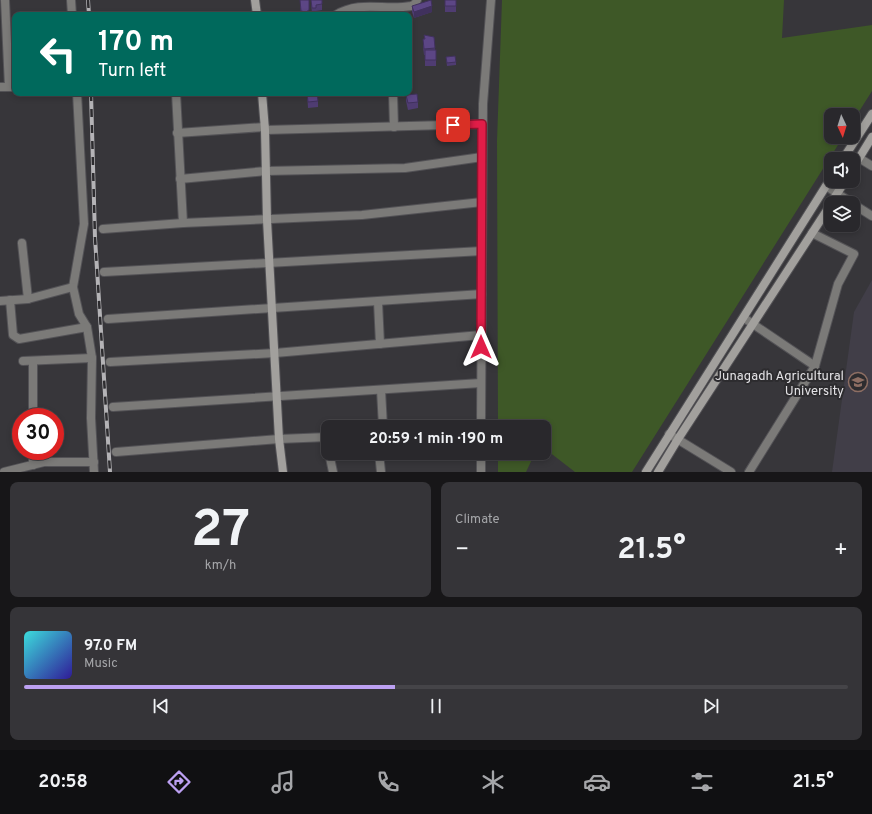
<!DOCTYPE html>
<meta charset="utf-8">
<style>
:root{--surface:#29282c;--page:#353438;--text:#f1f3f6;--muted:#a5a6a9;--line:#454448;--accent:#bca0f2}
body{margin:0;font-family:Overpass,sans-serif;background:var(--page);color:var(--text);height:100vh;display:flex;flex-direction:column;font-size:15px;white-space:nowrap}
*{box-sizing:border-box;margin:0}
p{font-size:13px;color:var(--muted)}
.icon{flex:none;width:22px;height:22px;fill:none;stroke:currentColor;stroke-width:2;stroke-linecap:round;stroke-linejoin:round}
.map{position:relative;height:472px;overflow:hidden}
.drawer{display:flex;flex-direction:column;gap:10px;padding:10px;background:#171618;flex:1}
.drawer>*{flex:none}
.banner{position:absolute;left:12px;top:12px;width:400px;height:84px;border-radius:8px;box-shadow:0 2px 6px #0003,0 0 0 1px var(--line);background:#00695c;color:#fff;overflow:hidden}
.needle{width:26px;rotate:176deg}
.controls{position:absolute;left:824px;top:108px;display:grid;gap:8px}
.controls a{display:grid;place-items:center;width:36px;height:36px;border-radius:8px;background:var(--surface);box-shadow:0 2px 6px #0003,0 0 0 1px var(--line);font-size:20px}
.speed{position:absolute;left:12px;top:408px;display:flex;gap:8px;font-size:20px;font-weight:700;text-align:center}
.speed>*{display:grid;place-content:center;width:52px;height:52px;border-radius:50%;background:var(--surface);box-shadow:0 2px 6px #0003,0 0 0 1px var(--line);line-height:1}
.speed .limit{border:6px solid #d22;background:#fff;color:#111}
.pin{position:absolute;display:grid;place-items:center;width:34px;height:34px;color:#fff;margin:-17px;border-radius:8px;box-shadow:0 2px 6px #0006}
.me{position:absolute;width:44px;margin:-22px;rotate:0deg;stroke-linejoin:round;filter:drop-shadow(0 0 3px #0008)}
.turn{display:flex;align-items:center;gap:14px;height:84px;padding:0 20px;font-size:18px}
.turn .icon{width:52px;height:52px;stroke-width:2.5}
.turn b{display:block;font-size:28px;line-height:34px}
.big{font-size:30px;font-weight:700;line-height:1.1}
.drawer .card{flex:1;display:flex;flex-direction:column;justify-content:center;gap:6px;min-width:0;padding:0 14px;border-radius:8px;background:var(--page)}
.drawer .dial{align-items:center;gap:0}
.dial b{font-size:52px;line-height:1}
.song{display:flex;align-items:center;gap:12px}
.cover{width:48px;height:48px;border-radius:6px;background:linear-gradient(135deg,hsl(180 70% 55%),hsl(250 70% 35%))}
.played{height:4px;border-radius:2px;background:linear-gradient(90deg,var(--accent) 45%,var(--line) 45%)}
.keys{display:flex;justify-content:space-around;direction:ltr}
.heat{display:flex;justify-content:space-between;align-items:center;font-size:22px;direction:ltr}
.drawer .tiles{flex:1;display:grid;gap:10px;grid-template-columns:1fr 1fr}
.card:last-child{grid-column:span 2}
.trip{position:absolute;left:321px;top:420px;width:230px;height:40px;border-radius:8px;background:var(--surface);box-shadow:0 2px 6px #0003,0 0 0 1px var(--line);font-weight:700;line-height:40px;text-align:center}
.tabs{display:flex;height:64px;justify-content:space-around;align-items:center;background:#101012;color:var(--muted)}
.tabs .icon{width:28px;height:28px}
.tabs .current{color:var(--accent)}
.tabs b{font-size:18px;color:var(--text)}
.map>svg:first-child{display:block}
.built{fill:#413e48}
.green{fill:#3e5827}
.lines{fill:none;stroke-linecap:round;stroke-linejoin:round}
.street-casing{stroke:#535256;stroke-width:10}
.secondary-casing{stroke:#535256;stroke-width:10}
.street{stroke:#7b7a78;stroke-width:8}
.secondary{stroke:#a2a09d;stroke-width:8}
.rail-casing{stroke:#b4b3b6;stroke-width:4}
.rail{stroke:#2d2c2f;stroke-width:2.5;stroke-dasharray:8;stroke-linecap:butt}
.wall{fill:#4f3c72}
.shaded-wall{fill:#40315d}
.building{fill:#5c4685;stroke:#40315d}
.route-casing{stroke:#92132f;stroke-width:10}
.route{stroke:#e11d48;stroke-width:7}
.labels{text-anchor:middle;stroke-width:4;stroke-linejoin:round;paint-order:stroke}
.poi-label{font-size:13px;fill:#e4e3e6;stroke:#2d2c2f;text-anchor:end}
</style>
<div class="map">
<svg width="872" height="472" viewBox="0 0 872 472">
<rect width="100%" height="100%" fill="#37363a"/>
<polygon class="built" points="872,280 872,472 832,472 854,312"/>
<g class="green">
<polygon points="502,0 784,0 782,38 872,25 872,91 853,121 853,115 831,115 831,137 843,137 632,472 575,472 544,448 544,427 498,427 497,141"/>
<polygon points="498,453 535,453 526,472 498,472"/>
</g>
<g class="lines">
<g class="street-casing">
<g id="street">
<polyline points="5,0 9,87"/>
<polyline points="71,0 72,15"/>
<path d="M336,15C360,0 385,11 411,6L415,4L417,0"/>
<polyline points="0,87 15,87"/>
<polyline points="77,93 84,224 73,287 79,314 87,327 92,358 91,418 94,472"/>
<polyline points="176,93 183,223"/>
<polyline points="393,93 394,127"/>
<polyline points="265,130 482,124"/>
<polyline points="177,133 265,127"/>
<polyline points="859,158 872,166"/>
<polyline points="180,179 266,171 405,168 482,157"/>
<polyline points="826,186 852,203"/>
<polyline points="853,204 872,216"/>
<polyline points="103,229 183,223 362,215 482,202"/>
<polyline points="22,243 28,299"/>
<polyline points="104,272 482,251"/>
<polyline points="10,300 13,335 19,339 87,327"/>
<polyline points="0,301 28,299 73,287"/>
<polyline points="378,302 380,344"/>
<polyline points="744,318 815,366"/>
<polyline points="108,319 482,294"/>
<polyline points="23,361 92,358"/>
<polyline points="33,361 33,417"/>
<polyline points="110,362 275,353 481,335"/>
<polyline points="381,390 383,427"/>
<polyline points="113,407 481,383"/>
<polyline points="481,427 483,104 491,0"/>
<polyline points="669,434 731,472"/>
<polyline points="33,451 33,465"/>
<polyline points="116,452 279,439 328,437"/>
<polyline points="329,453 333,472"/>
<polyline points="379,453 381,472"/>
<polyline points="4,472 44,462 94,462"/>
<polyline points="481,472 481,453"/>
<polyline points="749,472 815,366 838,284 854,254 812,233"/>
</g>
</g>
<g class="secondary-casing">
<g id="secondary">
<polyline points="255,0 257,15"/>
<polyline points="262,93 265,130 267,220 279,439 283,472"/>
<polyline points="843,159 872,114"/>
<polyline points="853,168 872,137"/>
<polyline points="831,203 845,181"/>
<polyline points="646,472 831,178"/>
<polyline points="658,472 678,439 831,204"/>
</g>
</g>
<use href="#street" class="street"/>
<use href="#secondary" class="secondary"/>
<g class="rail-casing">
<g id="rail">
<polyline points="88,0 89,15"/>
<polyline points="91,93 95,238 110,472"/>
</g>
</g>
<use href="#rail" class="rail"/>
</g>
<g class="wall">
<polygon points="300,0 309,15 301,15"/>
<polygon points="311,0 322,0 322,10 316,11 316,14 312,15"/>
<rect x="445" y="0" width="11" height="12"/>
<polygon points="412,6 432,12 414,18 412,12"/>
<polygon points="424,35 434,37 435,50 436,50 436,66 425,66 425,55 424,55 423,46 423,39 424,39"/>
<polygon points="446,57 456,62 456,65 447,66"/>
<polygon points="307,93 318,101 318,107 308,108"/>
<polygon points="406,95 418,102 418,108 408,110 406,101"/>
</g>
<g class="shaded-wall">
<polygon points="432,6 432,12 414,18 414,12"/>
<polygon points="309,10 309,15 306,15 306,12"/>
</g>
<g class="building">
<polygon points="300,0 309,0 309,10 306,12 301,11"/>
<polygon points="311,0 322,0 322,4 316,5 316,8 312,8"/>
<polygon points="431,0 432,6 414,12 412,6"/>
<rect x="445" y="0" width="11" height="6"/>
<polygon points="396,13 408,13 408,15 397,15"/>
<polygon points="424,35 434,37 435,48 424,49 423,39 425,39"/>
<rect x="425" y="50" width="11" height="10"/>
<polygon points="455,56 456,62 447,63 446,57"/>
<polygon points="307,93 317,93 318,101 308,102"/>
<polygon points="417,94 418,102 408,103 406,95"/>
</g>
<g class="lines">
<g class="route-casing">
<polyline id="route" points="453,125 482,124 481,347"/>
</g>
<use href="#route" class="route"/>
</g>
<defs>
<g id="university-ring" transform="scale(1)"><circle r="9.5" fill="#2d2c2f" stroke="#8d6e63" stroke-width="1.5"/><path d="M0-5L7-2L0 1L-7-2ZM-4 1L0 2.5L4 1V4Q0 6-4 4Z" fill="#8d6e63"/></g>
</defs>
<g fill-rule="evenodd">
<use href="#university-ring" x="858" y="382"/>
</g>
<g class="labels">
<g class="poi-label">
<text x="844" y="380">Junagadh Agricultural<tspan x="844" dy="15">University</tspan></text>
</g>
</g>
</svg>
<div class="controls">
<a><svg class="needle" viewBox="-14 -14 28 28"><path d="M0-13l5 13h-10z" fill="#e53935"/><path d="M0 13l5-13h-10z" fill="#a5a6a9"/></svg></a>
<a><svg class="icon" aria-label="sound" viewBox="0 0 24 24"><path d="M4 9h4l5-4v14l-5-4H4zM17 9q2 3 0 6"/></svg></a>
<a><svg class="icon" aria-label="layers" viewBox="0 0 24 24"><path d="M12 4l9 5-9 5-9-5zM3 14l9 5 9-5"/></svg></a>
</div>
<div class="speed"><div class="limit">30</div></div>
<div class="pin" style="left:453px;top:125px;background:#d93025"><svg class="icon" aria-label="arrive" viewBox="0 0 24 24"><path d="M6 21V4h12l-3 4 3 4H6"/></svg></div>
<svg class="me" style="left:481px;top:347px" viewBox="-20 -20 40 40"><path d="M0-17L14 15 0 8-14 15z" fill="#e11d48" stroke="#fff" stroke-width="4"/></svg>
<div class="trip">20:59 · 1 min · 190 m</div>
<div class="banner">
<div class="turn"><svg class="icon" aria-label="left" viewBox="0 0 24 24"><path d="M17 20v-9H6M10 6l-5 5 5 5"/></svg><div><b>170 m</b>Turn left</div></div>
</div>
</div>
<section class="drawer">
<div class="tiles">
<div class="card dial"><b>27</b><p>km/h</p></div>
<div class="card"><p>Climate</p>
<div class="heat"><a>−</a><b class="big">21.5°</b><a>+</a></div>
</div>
<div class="card">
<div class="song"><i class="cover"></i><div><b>97.0 FM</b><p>Music</p></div></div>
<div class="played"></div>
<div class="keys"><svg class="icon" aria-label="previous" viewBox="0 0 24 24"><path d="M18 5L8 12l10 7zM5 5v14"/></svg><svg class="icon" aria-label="pause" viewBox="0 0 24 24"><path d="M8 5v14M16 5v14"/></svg><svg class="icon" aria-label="next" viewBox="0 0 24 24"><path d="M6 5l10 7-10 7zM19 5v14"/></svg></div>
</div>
</div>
</section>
<nav class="tabs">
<b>20:58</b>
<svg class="icon current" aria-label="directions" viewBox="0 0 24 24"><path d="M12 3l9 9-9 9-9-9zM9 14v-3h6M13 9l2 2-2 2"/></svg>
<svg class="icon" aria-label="music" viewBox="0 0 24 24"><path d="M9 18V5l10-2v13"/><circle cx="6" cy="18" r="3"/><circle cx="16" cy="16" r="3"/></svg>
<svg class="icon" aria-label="phone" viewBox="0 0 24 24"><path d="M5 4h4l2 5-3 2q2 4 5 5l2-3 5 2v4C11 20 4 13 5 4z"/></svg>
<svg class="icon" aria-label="climate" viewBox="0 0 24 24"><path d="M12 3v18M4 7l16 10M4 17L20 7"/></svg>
<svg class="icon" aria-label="car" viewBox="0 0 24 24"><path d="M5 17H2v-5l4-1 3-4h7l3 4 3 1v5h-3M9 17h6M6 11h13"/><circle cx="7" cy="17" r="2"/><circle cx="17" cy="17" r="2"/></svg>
<svg class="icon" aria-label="filters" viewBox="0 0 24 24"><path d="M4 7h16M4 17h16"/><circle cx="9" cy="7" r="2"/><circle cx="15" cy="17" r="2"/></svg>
<b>21.5°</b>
</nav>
